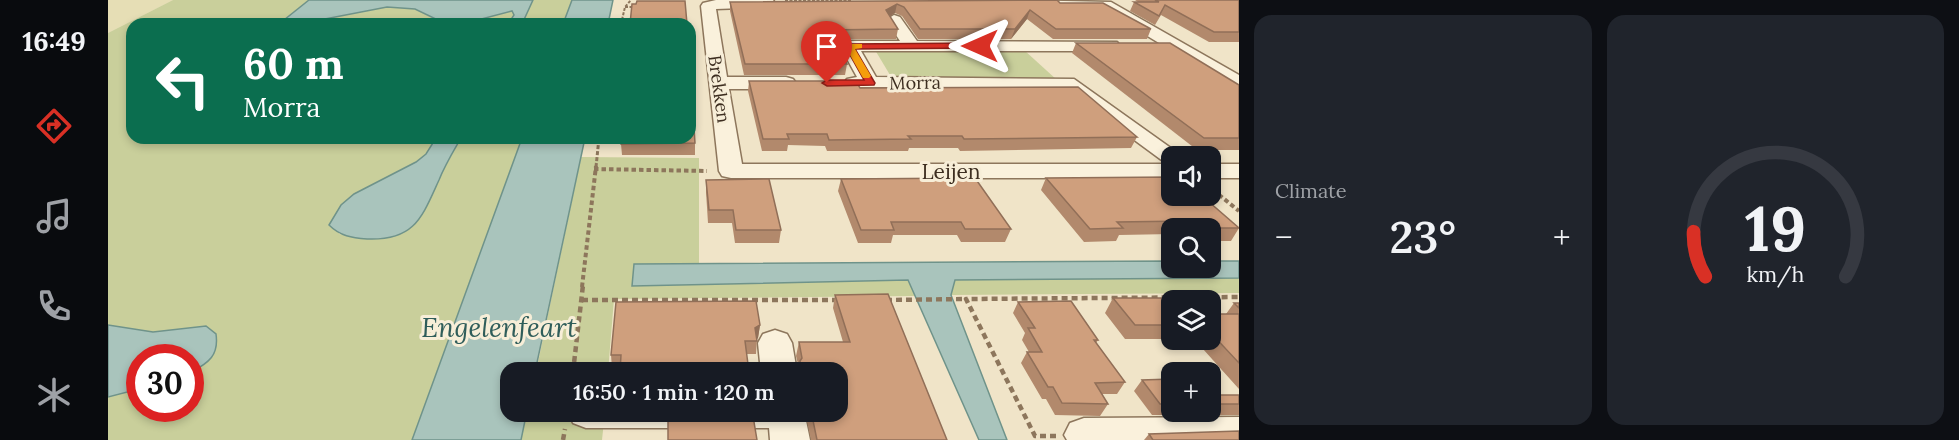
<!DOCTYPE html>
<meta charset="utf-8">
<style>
:root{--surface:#171b24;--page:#20242c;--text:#f1f3f6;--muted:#9ea1a6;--line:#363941;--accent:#d93025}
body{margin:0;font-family:Lora,serif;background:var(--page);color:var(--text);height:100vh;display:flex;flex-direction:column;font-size:22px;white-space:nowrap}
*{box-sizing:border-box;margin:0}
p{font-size:20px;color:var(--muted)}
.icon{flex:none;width:33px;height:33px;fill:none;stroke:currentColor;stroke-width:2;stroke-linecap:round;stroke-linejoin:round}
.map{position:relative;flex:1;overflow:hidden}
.details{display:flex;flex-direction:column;gap:15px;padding:15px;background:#0d0f14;width:720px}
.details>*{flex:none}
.guide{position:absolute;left:18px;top:18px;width:570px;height:126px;border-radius:18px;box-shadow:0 3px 9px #0003;background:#0b6e4f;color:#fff;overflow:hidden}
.buttons{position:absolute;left:1053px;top:146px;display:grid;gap:12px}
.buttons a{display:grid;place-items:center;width:60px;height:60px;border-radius:12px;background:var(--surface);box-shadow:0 3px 9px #0003;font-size:30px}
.speed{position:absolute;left:18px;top:344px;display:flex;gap:12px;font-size:30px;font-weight:700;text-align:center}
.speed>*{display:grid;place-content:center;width:78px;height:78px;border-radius:50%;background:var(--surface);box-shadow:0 3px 9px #0003;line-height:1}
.speed .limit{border:9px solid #d22;background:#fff;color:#111}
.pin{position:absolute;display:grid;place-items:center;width:51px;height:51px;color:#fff;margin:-62px -26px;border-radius:50% 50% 50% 0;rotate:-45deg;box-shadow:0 0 6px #0007}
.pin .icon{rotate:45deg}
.me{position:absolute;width:66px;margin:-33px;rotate:270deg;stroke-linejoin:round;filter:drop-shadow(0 0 4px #0008)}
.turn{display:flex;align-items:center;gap:21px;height:126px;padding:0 18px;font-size:27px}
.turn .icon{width:78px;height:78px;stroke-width:2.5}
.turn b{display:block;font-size:42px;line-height:51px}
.big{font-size:45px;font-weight:600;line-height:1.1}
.details .tile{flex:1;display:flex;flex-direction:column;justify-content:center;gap:9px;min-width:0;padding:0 21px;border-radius:18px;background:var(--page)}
.details .dial{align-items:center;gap:0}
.dial svg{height:156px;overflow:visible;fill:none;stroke:var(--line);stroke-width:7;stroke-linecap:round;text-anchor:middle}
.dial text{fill:var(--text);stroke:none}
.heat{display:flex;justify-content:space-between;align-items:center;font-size:33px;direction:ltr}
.details .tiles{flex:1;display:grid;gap:15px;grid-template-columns:repeat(2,1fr)}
.trip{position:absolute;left:392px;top:362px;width:348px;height:60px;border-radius:18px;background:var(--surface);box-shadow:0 3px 9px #0003;font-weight:600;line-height:60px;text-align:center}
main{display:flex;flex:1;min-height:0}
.tab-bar{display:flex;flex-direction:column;width:108px;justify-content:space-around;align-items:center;background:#090b0e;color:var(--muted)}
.tab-bar .icon{width:42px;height:42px}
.tab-bar .selected{color:var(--accent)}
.tab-bar b{font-size:27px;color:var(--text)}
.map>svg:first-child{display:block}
.farmland{fill:#e6deb5}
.green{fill:#c9cf9b;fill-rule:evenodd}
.water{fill:#a9c4bc;stroke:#6f938a;stroke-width:1.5}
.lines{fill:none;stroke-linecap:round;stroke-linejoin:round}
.minor-casing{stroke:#8d765c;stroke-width:3}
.path-far3{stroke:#8d765c;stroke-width:2;stroke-dasharray:3 1.5;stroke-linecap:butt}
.path-far2{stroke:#8d765c;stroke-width:3;stroke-dasharray:4 2;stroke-linecap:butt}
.path-far1{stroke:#8d765c;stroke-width:4;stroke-dasharray:4.5 3;stroke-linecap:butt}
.path{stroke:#8d765c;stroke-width:4.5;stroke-dasharray:6 4;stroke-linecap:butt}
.minor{fill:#faf1dc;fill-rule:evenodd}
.wall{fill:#b2896c}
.shaded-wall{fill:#916f58}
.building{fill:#cf9f7d;stroke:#916f58;stroke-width:1.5}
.route{fill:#d93025;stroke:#8d1f18;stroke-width:1.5}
.slow{fill:#f59e0b}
.labels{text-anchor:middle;stroke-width:6;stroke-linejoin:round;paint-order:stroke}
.far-street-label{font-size:18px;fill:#3d2e20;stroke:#f7eed8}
.street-label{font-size:21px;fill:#3d2e20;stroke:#f7eed8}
.near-water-label{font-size:27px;font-style:italic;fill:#2f5d5a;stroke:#f7eed8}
</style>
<main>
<nav class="tab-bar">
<b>16:49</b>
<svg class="icon selected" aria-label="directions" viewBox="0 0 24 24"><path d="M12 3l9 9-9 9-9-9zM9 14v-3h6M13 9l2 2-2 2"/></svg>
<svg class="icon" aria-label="music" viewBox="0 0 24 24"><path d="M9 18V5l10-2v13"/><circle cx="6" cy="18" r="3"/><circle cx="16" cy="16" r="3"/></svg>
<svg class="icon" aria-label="phone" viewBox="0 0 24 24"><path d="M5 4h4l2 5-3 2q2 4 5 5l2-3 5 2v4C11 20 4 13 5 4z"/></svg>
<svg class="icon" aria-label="climate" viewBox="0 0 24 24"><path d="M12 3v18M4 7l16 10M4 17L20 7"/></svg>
</nav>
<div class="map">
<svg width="1131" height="440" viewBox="0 0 1131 440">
<rect width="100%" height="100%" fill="#f0e4c8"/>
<polygon class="farmland" points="0,0 65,0 0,33"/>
<g class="green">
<path d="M65,0H201L171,24H24V138H328L318,154L308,162L246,194L233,205L231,234L269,239L336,169L353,138H414L304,440H0V33ZM32,357H82V408H32Z"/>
<polygon points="425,0 464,0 455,24 414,24"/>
<polygon points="279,7 307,9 330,21 399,12 404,11 406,15 400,24 191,24"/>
<polygon points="767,50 916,50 949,80 785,80"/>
<polygon points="473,157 591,158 591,264 526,264 525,286 801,280 807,296 506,299 500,372 428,372"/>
<polygon points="1131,278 1131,293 843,295 839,286 847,280"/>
<polygon points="419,411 497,411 494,440 413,440"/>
</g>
<g class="water">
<polygon points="201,0 425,0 414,24 400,24 406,15 404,11 362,22 336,23 307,9 279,7 191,24 171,24"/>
<polygon points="464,0 505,0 500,24 455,24"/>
<path d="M328,138H353C345,152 337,165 331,180C314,217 307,241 259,239C244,238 232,236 221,225L233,205L246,194L308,162L318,154Z"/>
<polygon points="414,138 477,138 427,372 402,372 402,411 419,411 413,440 304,440"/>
<polygon points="1063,261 1064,267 1102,267 1103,261 1131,261 1131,278 847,280 843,295 899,440 871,440 800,280 524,286 526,264"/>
<path d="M0,325L45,332L98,326L108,334C111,355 101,363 83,372L82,357H32L31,389L0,397Z"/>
</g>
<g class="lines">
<g class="minor-casing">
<g id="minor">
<polygon points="608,0 665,0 667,3 660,7 608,9 619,77 678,77 685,79 688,83 685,87 678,89 621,89 634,164 1059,164 957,89 739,87 736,83 739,79 749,77 732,46 735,42 741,41 792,41 778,20 786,15 792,17 809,41 1009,42 1012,46 1009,50 1003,51 753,51 768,77 966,79 1074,156 1064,156 1064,178 623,178 614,176 611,171 593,6 595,3"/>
<polygon points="908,0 1003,2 1131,75 1131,89 1124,87 993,8 914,6 909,5"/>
<rect x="1102" y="164" width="29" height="14"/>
<polygon points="667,330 679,334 684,343 689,372 653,372 650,343 655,334"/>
<polygon points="460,411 696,411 702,440 662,440 661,428 478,428 465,423"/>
<polygon points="1131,417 1131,440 959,440 956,435 962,423 976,418"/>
</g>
</g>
<g class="path-far3">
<polyline points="677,1 743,0"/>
<polyline points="517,7 528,7"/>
<polyline points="513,24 517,7 523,0"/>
</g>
<polyline class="path-far2" points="488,167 491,138"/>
<g class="path-far1">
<polyline points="486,169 599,171"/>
<polyline points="1105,190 1131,211"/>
<polyline points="474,287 488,166"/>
</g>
<g class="path">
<polyline points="474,300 731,300"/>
<polyline points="778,300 858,299"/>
<polyline points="465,372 475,285"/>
<polyline points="948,436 927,436 858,299 1131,297"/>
<polyline points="455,440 457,429"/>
</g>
<use href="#minor" class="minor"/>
</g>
<g class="wall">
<polygon points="1027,0 1131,0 1131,42 1101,42 1053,15 1047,25 1022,11 1026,2 1030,2"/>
<polygon points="622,2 952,3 1043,29 1039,39 945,39 919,19 903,39 810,39 794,16 787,13 781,16 790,29 788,39 725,39 739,64 737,75 636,75 622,11"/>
<polygon points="968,43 1131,85 1131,150 1089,150 964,53"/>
<polygon points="641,81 752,88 1029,137 1023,148 852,151 850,148 801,148 800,151 719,151 717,146 680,145 679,151 654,151 640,91"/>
<polygon points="587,143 587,155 514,155 513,144"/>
<polygon points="938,178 1131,228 1123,241 1102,241 1102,228 1064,228 1064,234 1011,235 1008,241 976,242 933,190"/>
<polygon points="733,179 903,229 897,242 853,242 849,235 785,235 783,243 750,243 730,191"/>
<polygon points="598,180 673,230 671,243 627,243 624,223 600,223 598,192"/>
<polygon points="727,295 839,440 703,440 697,411 729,411 729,372 690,372 691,368 688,356 691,342 735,342 725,308"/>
<polygon points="1005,298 1064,300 1064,339 1081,339 1017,339 997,313"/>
<polygon points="910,302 990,340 988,343 1017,382 1009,394 994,394 1000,404 992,416 947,415 938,399 934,399 913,363 919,352 921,352 914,340 917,333 905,313"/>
<polygon points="1126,303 1131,303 1131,389 1086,339 1102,339 1102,314 1118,314"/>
<polygon points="652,325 650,338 649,339 648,354 639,354 512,368 504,368 503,355"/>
<polygon points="1064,379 1064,411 1102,411 1102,395 1131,395 1131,415 1044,415 1026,391 1034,380"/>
<polygon points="1041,434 1131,440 1036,440"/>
</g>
<g class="shaded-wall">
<polygon points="789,4 787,13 776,20 778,10"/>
<polygon points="922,10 919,19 903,39 907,29"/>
<polygon points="652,325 650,338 646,341 647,328"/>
</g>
<g class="building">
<polygon points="949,0 952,3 995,3 1043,29 948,29 922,10 907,29 812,29 796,7 789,4 778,10 790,29 719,30 739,64 637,64 622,2"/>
<polygon points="1047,0 1131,0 1131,32 1106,32 1057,5 1051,16 1026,2 1051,2"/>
<polygon points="529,1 577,1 579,24 522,24 524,4 528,4"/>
<polygon points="968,43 1062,43 1131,85 1131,138 1096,138"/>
<polygon points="582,67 587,143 513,144 513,138 582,138"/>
<polygon points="641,81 748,81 752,88 970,87 1029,137 856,139 854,136 800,136 803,139 721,140 719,134 679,134 681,139 655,139"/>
<polygon points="1064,177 1064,195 1093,195 1131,228 1086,228 1079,221 1009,222 1015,228 982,229 938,178"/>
<polygon points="867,178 903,229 857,229 853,222 783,222 786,230 753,230 733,179"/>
<polygon points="661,179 673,230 628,230 625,210 601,210 598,180"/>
<polygon points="780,294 839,440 709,440 703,411 729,411 729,372 694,372 692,361 694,358 691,342 742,342 727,295"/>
<polygon points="1005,298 1067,298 1068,300 1064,300 1064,325 1027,325"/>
<polygon points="648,301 652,325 647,328 649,341 637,341 641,372 512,372 513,355 503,355 508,302"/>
<polygon points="963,301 990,340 986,340 1017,382 987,383 1000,404 954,403 945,387 940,387 919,352 934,352 920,328 927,328 910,302"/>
<polygon points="1126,303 1131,303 1131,308"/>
<polygon points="1102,314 1131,314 1131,363 1102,332"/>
<polygon points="1064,379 1064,404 1052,404 1034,380"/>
<rect x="1102" y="395" width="29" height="9"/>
<polygon points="560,416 645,416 649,440 560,440"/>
<polygon points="1131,431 1131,440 1045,440 1041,434"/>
</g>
<polygon class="route" points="872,43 875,44 875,48 747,49 767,83 766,85 719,86 714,83 719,80 756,80 737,46 738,44"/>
<polygon class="slow" points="738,44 754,44 754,48 747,49 763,76 761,78 755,78 737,46"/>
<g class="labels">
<g class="far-street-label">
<text transform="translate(807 83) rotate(-1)" y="6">Morra</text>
<text transform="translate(611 89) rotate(82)" y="6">Brekken</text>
</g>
<g class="street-label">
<text x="843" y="179">Leijen</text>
</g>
<g class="near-water-label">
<text x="391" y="337">Engelenfeart</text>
</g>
</g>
</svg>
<div class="buttons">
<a><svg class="icon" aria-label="sound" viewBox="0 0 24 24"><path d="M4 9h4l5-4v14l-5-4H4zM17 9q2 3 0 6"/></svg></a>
<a><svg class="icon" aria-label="search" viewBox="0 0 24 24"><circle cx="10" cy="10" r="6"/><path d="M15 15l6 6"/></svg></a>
<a><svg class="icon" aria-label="layers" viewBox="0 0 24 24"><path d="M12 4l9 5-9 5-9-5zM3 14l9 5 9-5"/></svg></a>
<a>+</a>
</div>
<div class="speed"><div class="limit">30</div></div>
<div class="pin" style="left:719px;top:83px;background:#d93025"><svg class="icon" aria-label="arrive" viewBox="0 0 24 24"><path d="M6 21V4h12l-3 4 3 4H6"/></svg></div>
<svg class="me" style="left:872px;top:46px" viewBox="-20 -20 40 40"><path d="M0-17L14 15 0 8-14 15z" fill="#d93025" stroke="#fff" stroke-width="4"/></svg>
<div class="trip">16:50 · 1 min · 120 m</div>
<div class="guide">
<div class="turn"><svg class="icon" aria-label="left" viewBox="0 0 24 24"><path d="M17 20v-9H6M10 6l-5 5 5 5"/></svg><div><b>60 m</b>Morra</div></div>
</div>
</div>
<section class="details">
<div class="tiles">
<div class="tile"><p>Climate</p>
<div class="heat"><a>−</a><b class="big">23°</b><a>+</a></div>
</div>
<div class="tile dial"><svg viewBox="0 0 100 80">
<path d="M14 69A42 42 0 1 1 86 69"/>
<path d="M14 69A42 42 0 0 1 8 46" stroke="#d93025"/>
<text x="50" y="56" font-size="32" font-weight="700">19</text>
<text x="50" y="72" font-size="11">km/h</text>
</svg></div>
</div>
</section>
</main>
